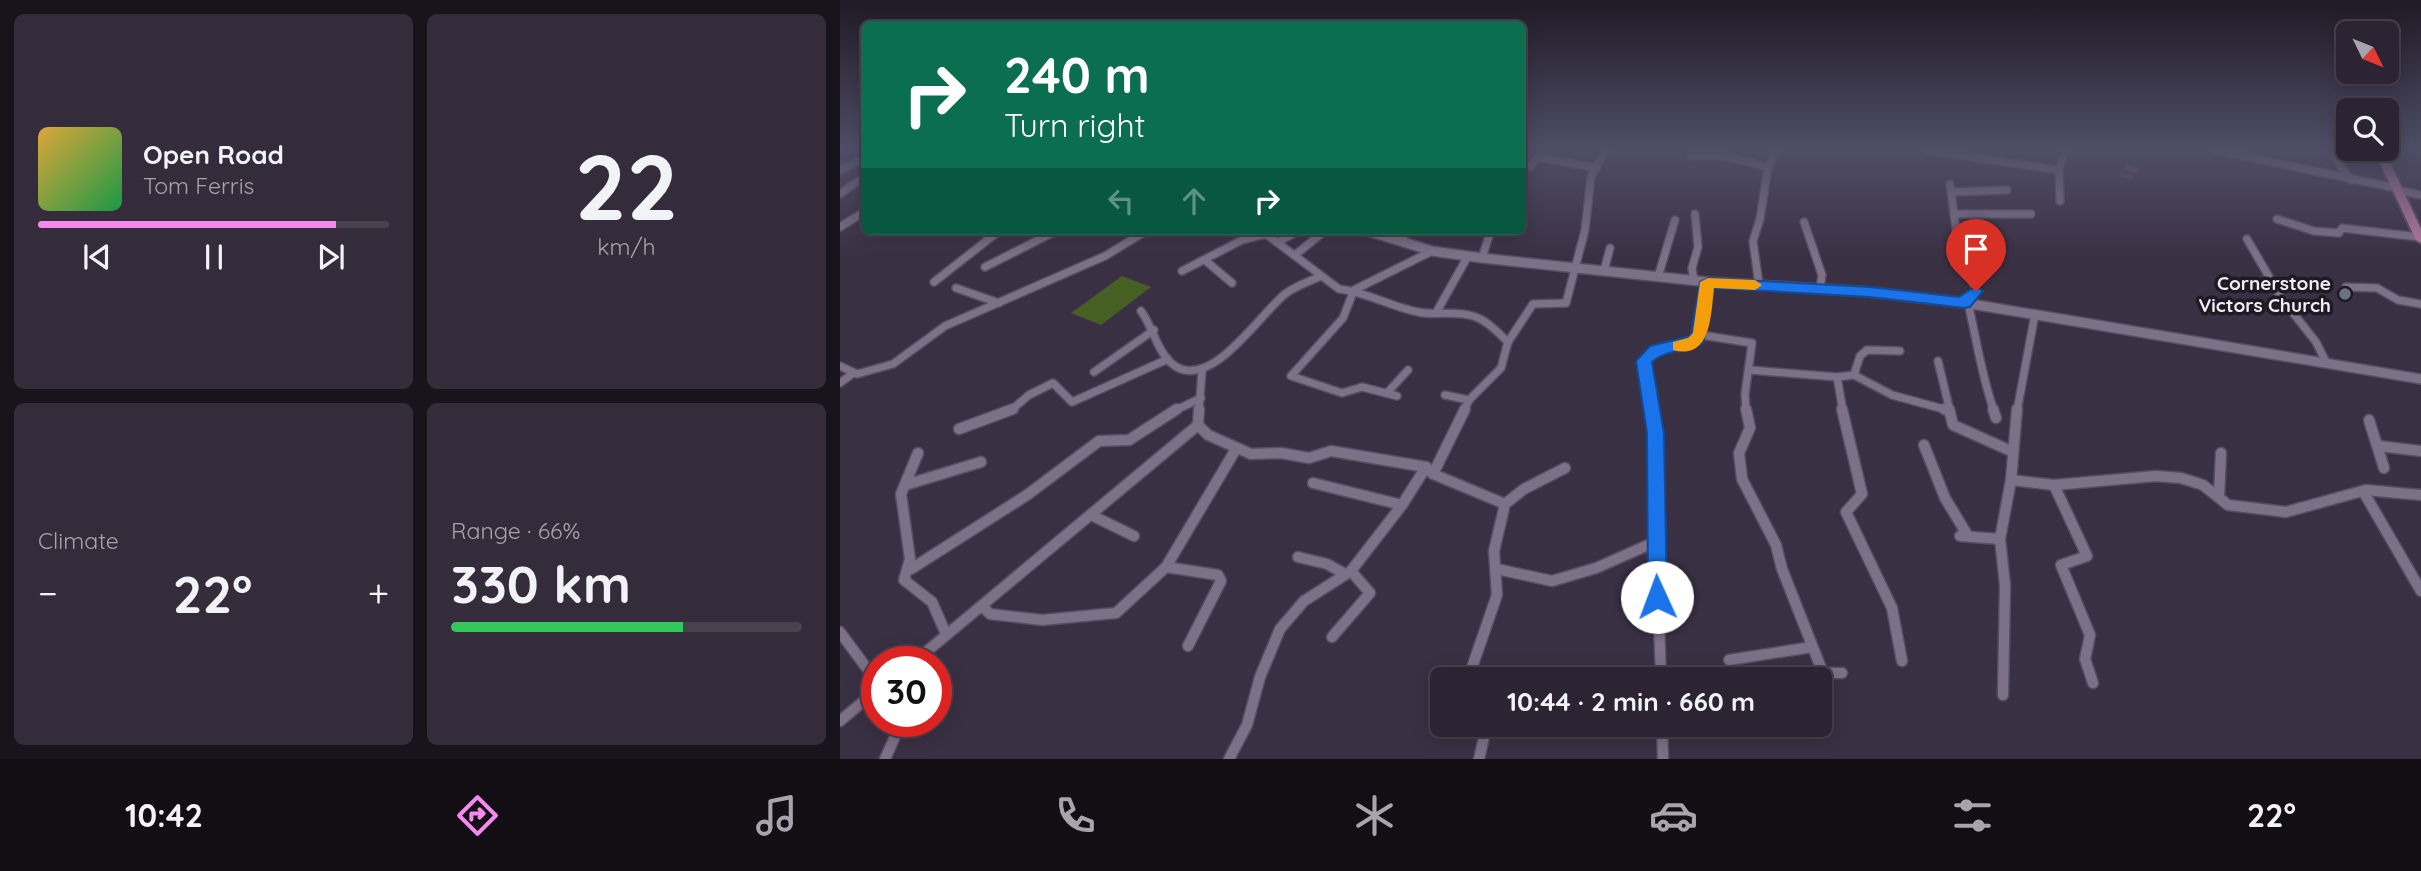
<!DOCTYPE html>
<meta charset="utf-8">
<style>
:root{--surface:#2c2433;--page:#342c3b;--text:#f1f3f6;--muted:#a6a4ac;--line:#48414e;--accent:#f689ed}
body{margin:0;font-family:Quicksand,sans-serif;background:var(--page);color:var(--text);height:100vh;display:flex;flex-direction:column;font-size:26px;white-space:nowrap}
*{box-sizing:border-box;margin:0}
p{font-size:23px;color:var(--muted)}
.icon{flex:none;width:38px;height:38px;fill:none;stroke:currentColor;stroke-width:2;stroke-linecap:round;stroke-linejoin:round}
.map{position:relative;flex:1;overflow:hidden}
.sheet{display:flex;flex-direction:column;gap:14px;padding:14px;background:#18141c;width:840px}
.sheet>*{flex:none}
.hud{position:absolute;left:21px;top:21px;width:665px;height:214px;border-radius:10px;box-shadow:0 4px 18px #0003,0 0 0 2px var(--line);background:#0b6e4f;color:#fff;overflow:hidden}
.needle{width:46px;rotate:133deg}
.fabs{position:absolute;left:1496px;top:21px;display:grid;gap:14px}
.fabs a{display:grid;place-items:center;width:63px;height:63px;border-radius:10px;background:var(--surface);box-shadow:0 4px 18px #0003,0 0 0 2px var(--line);font-size:35px}
.speed{position:absolute;left:21px;top:646px;display:flex;gap:14px;font-size:35px;font-weight:700;text-align:center}
.speed>*{display:grid;place-content:center;width:91px;height:91px;border-radius:50%;background:var(--surface);box-shadow:0 4px 18px #0003,0 0 0 2px var(--line);line-height:1}
.speed .limit{border:10px solid #d22;background:#fff;color:#111}
.pin{position:absolute;display:grid;place-items:center;width:60px;height:60px;color:#fff;margin:-72px -30px;border-radius:50% 50% 50% 0;rotate:-45deg;box-shadow:0 0 7px #0007}
.pin .icon{rotate:45deg}
.me{position:absolute;width:77px;margin:-38px;rotate:358deg;stroke-linejoin:round;filter:drop-shadow(0 0 5px #0008)}
.turn{display:flex;align-items:center;gap:24px;height:147px;padding:0 28px;font-size:32px}
.turn .icon{width:91px;height:91px;stroke-width:2.5}
.turn b{display:block;font-size:49px;line-height:60px}
.lanes{display:flex;align-items:center;height:66px;padding:0 28px;background:#0003;justify-content:center;gap:35px;direction:ltr}
.lanes .off{opacity:.35}
.big{font-size:52px;font-weight:700;line-height:1.1}
.sheet .card{flex:1;display:flex;flex-direction:column;justify-content:center;gap:10px;min-width:0;padding:0 24px;border-radius:10px;background:var(--page)}
.sheet .dial{align-items:center;gap:0}
.dial b{font-size:91px;line-height:1}
.song{display:flex;align-items:center;gap:21px}
.cover{width:84px;height:84px;border-radius:10px;background:linear-gradient(135deg,hsl(40 70% 55%),hsl(140 70% 35%))}
.played{height:7px;border-radius:4px;background:linear-gradient(90deg,var(--accent) 85%,var(--line) 85%)}
.keys{display:flex;justify-content:space-around;direction:ltr}
.heat{display:flex;justify-content:space-between;align-items:center;font-size:38px;direction:ltr}
.charge{height:10px;border-radius:5px;background:linear-gradient(90deg,#34c759 66%,var(--line) 0)}
.sheet .tiles{flex:1;display:grid;gap:14px;grid-template-columns:repeat(2,1fr)}
.trip{position:absolute;left:590px;top:667px;width:402px;height:70px;border-radius:10px;background:var(--surface);box-shadow:0 4px 18px #0003,0 0 0 2px var(--line);font-weight:700;line-height:70px;text-align:center}
.tabs{display:flex;height:112px;justify-content:space-around;align-items:center;background:#120e14;color:var(--muted)}
.tabs .icon{width:49px;height:49px}
.tabs .selected{color:var(--accent)}
.tabs b{font-size:32px;color:var(--text)}
main{display:flex;flex:1;min-height:0}
.map>svg:first-child{display:block}
.green{fill:#456022}
.lines{fill:none;stroke-linecap:round;stroke-linejoin:round}
.minor-far1-casing{stroke:#574e60;stroke-width:10}
.minor-casing{stroke:#574e60;stroke-width:13}
.tertiary-casing{stroke:#574e60;stroke-width:12}
.primary-casing{stroke:#574e60;stroke-width:4}
.minor-far1{stroke:#7d7188;stroke-width:7}
.minor{stroke:#7d7188;stroke-width:10}
.tertiary{stroke:#7d7188;stroke-width:9}
.primary{fill:#b7779f;fill-rule:evenodd}
.wall{fill:#59424c}
.building{fill:#674d58;stroke:#48363e;stroke-width:2}
.route{fill:#1a73e8;stroke:#114b97;stroke-width:2}
.slow{fill:#f59e0b}
.worship-dot{fill:#6b7280;stroke:#1e1a23;stroke-width:2.5}
.labels{text-anchor:middle;stroke-width:7;stroke-linejoin:round;paint-order:stroke}
.poi-label{font-size:19px;font-weight:bold;fill:#f2ecf9;stroke:#1e1a23;text-anchor:end}
</style>
<main>
<section class="sheet">
<div class="tiles">
<div class="card">
<div class="song"><i class="cover"></i><div><b>Open Road</b><p>Tom Ferris</p></div></div>
<div class="played"></div>
<div class="keys"><svg class="icon" aria-label="previous" viewBox="0 0 24 24"><path d="M18 5L8 12l10 7zM5 5v14"/></svg><svg class="icon" aria-label="pause" viewBox="0 0 24 24"><path d="M8 5v14M16 5v14"/></svg><svg class="icon" aria-label="next" viewBox="0 0 24 24"><path d="M6 5l10 7-10 7zM19 5v14"/></svg></div>
</div>
<div class="card dial"><b>22</b><p>km/h</p></div>
<div class="card"><p>Climate</p>
<div class="heat"><a>−</a><b class="big">22°</b><a>+</a></div>
</div>
<div class="card"><p>Range · 66%</p><b class="big">330 km</b><div class="charge"></div></div>
</div>
</section>
<div class="map">
<svg width="1581" height="759" viewBox="0 0 1581 759">
<rect width="100%" height="100%" fill="#3a3044"/>
<polygon class="green" points="282,276 311,287 261,325 231,313"/>
<g class="lines">
<g class="minor-far1-casing">
<g id="minor-far1">
<polyline points="21,150 24,153"/>
<polyline points="1085,150 1219,170"/>
<polyline points="1375,150 1556,188"/>
<polyline points="1489,150 1511,180"/>
<polyline points="851,156 884,156 928,167"/>
<polyline points="682,165 690,167 698,157 757,168"/>
<polyline points="0,170 24,159"/>
<polyline points="1110,184 1117,237 1136,291 1126,298 1125,303"/>
<polyline points="1557,190 1581,195"/>
<polyline points="1112,192 1167,190"/>
<polyline points="0,194 18,181"/>
<polyline points="1220,201 1219,170 1225,150"/>
<polyline points="1116,214 1191,214"/>
<polyline points="1437,219 1474,231 1499,233 1502,228 1579,237"/>
<polyline points="964,222 982,275 980,289"/>
<polyline points="0,227 24,212"/>
<polyline points="1407,239 1442,299 1476,342 1486,362"/>
<polyline points="558,241 568,231"/>
<polyline points="438,242 458,231"/>
<polyline points="455,255 481,234"/>
<polyline points="642,258 649,236"/>
<polyline points="366,261 392,283"/>
<polyline points="145,267 216,231"/>
<path d="M342,271L402,240L426,234L499,289C523,291 552,307 578,312C596,316 614,310 633,316C647,320 657,332 668,342"/>
<polyline points="764,271 770,248"/>
<polyline points="818,277 835,220"/>
<polyline points="854,281 852,268 858,247 855,214"/>
<polyline points="94,282 159,231"/>
<polyline points="919,285 913,241 920,219 928,167 936,150"/>
<polyline points="1506,287 1537,288 1558,300 1581,304"/>
<polyline points="116,288 159,303"/>
<path d="M1128,303C1137,341 1141,374 1154,411"/>
<path d="M301,311C313,327 318,355 335,366C372,390 420,314 445,294C455,286 468,282 479,277"/>
<polyline points="597,311 628,256"/>
<polyline points="861,335 912,343 905,394 906,411"/>
<polyline points="1098,361 1110,411"/>
<polyline points="0,366 17,374 53,364 105,326 265,256 306,231"/>
<polyline points="910,370 997,377 1014,375 1052,395 1107,410"/>
<polyline points="254,372 314,330"/>
<polyline points="1014,375 1020,356 1027,350 1060,351"/>
<polyline points="997,377 1003,411"/>
<polyline points="0,383 12,374"/>
<polyline points="547,393 568,370"/>
<polyline points="605,395 629,400"/>
<polyline points="557,396 522,387 502,393 451,376 503,318 514,290 592,251"/>
<polyline points="170,411 189,395 213,383 232,402 328,359"/>
<polyline points="334,411 361,398"/>
<polyline points="359,411 362,371"/>
<polyline points="624,411 629,400 661,368 668,342 693,304 726,303 745,230 751,177 765,150"/>
<polyline points="812,411 804,361 814,351 858,339 868,282"/>
<polyline points="1177,411 1195,314"/>
</g>
</g>
<g class="minor-casing">
<g id="minor">
<polyline points="812,409 816,433 814,477 821,679"/>
<polyline points="906,409 910,428 899,453 902,479 936,545 942,569 983,673 1002,673"/>
<polyline points="1002,409 1022,494 1006,512 1052,608 1062,661"/>
<polyline points="1104,409 1107,410"/>
<polyline points="1109,409 1113,425 1171,451"/>
<polyline points="1153,409 1156,418"/>
<polyline points="1529,420 1544,468"/>
<polyline points="358,425 368,435 411,454 441,453 469,458 491,451 586,467 593,474 665,504"/>
<polyline points="119,429 173,409"/>
<polyline points="1084,445 1105,498 1128,536"/>
<polyline points="1539,446 1581,451"/>
<polyline points="78,453 61,494 70,559 64,580 92,602 106,634"/>
<polyline points="593,474 625,409"/>
<polyline points="1171,480 1214,485 1316,476 1341,478 1363,485 1388,505 1446,512 1526,490 1581,495"/>
<polyline points="473,483 562,505"/>
<polyline points="65,485 141,462"/>
<polyline points="1214,485 1247,556 1221,565 1250,635 1245,659 1253,683"/>
<polyline points="1523,491 1581,591"/>
<polyline points="1379,497 1381,453"/>
<polyline points="251,515 294,536"/>
<polyline points="1120,536 1160,539"/>
<polyline points="458,557 487,564 505,574"/>
<polyline points="326,567 378,575 381,581 348,646"/>
<polyline points="71,569 187,495 259,441 289,440 337,409"/>
<polyline points="657,569 712,581 756,568 815,542"/>
<polyline points="142,606 150,614 202,620 276,613 326,567 396,449"/>
<polyline points="0,632 37,682"/>
<polyline points="492,637 530,593 511,571"/>
<polyline points="889,660 972,647"/>
<polyline points="74,662 358,425 359,409"/>
<polyline points="628,679 657,595 654,551 665,504 684,489 725,468"/>
<polyline points="1163,695 1165,585 1160,539 1171,480 1177,409"/>
<polyline points="0,721 37,690"/>
<polyline points="822,724 823,759"/>
<polyline points="45,759 62,721"/>
<polyline points="389,759 407,725 420,677 440,629 464,601 511,571 562,505 586,467"/>
<polyline points="639,759 647,724"/>
</g>
</g>
<g class="tertiary-casing">
<polyline id="tertiary" points="528,231 592,251 642,258 868,282 1030,292 1125,303 1581,379"/>
</g>
<g class="primary-casing">
<polygon id="primary" points="1534,150 1544,150 1581,229 1581,243 1576,240"/>
</g>
<use href="#minor-far1" class="minor-far1"/>
<use href="#minor" class="minor"/>
<use href="#tertiary" class="tertiary"/>
<use href="#primary" class="primary"/>
</g>
<polygon class="wall" points="1300,168 1292,181 1279,176 1282,170"/>
<polygon class="building" points="1288,163 1300,168 1295,175 1282,170"/>
<linearGradient id="sky" x2="0" y2="1"><stop stop-color="#201a25"/><stop offset="0.58" stop-color="#4f4e67"/><stop offset="1" stop-color="#4f4e67" stop-opacity="0"/></linearGradient>
<rect width="1581" height="257" fill="url(#sky)"/>
<path class="route" d="M868,278L1030,287L1119,297L1136,286L1143,291L1130,307L1125,308L1030,297L874,288L863,343C846,351 825,350 812,362L824,433L827,597L824,603L817,606L811,603L808,597L807,433L796,361L810,346L851,336L860,282Z"/>
<path class="slow" d="M868,278L915,280L922,285L915,290L874,288C871,312 872,361 833,350V342L848,338L853,333L860,282Z"/>
<circle class="worship-dot" cx="1505" cy="294" r="7"/>
<g class="labels">
<g class="poi-label">
<text x="1491" y="290">Cornerstone<tspan x="1491" dy="22">Victors Church</tspan></text>
</g>
</g>
</svg>
<div class="fabs">
<a><svg class="needle" viewBox="-14 -14 28 28"><path d="M0-13l5 13h-10z" fill="#e53935"/><path d="M0 13l5-13h-10z" fill="#a6a4ac"/></svg></a>
<a><svg class="icon" aria-label="search" viewBox="0 0 24 24"><circle cx="10" cy="10" r="6"/><path d="M15 15l6 6"/></svg></a>
</div>
<div class="speed"><div class="limit">30</div></div>
<div class="pin" style="left:1136px;top:291px;background:#d93025"><svg class="icon" aria-label="arrive" viewBox="0 0 24 24"><path d="M6 21V4h12l-3 4 3 4H6"/></svg></div>
<svg class="me" style="left:817px;top:597px" viewBox="-20 -20 40 40"><circle r="19" fill="#fff"/><path d="M0-13L10 11 0 6-10 11z" fill="#1a73e8"/></svg>
<div class="trip">10:44 · 2 min · 660 m</div>
<div class="hud">
<div class="turn"><svg class="icon" aria-label="right" viewBox="0 0 24 24"><path d="M7 20v-9h11M14 6l5 5-5 5"/></svg><div><b>240 m</b>Turn right</div></div>
<div class="lanes"><svg class="icon off" aria-label="left" viewBox="0 0 24 24"><path d="M17 20v-9H6M10 6l-5 5 5 5"/></svg><svg class="icon off" aria-label="ahead" viewBox="0 0 24 24"><path d="M12 20V5M6 11l6-6 6 6"/></svg><svg class="icon" aria-label="right" viewBox="0 0 24 24"><path d="M7 20v-9h11M14 6l5 5-5 5"/></svg></div>
</div>
</div>
</main>
<nav class="tabs">
<b>10:42</b>
<svg class="icon selected" aria-label="directions" viewBox="0 0 24 24"><path d="M12 3l9 9-9 9-9-9zM9 14v-3h6M13 9l2 2-2 2"/></svg>
<svg class="icon" aria-label="music" viewBox="0 0 24 24"><path d="M9 18V5l10-2v13"/><circle cx="6" cy="18" r="3"/><circle cx="16" cy="16" r="3"/></svg>
<svg class="icon" aria-label="phone" viewBox="0 0 24 24"><path d="M5 4h4l2 5-3 2q2 4 5 5l2-3 5 2v4C11 20 4 13 5 4z"/></svg>
<svg class="icon" aria-label="climate" viewBox="0 0 24 24"><path d="M12 3v18M4 7l16 10M4 17L20 7"/></svg>
<svg class="icon" aria-label="car" viewBox="0 0 24 24"><path d="M5 17H2v-5l4-1 3-4h7l3 4 3 1v5h-3M9 17h6M6 11h13"/><circle cx="7" cy="17" r="2"/><circle cx="17" cy="17" r="2"/></svg>
<svg class="icon" aria-label="filters" viewBox="0 0 24 24"><path d="M4 7h16M4 17h16"/><circle cx="9" cy="7" r="2"/><circle cx="15" cy="17" r="2"/></svg>
<b>22°</b>
</nav>
